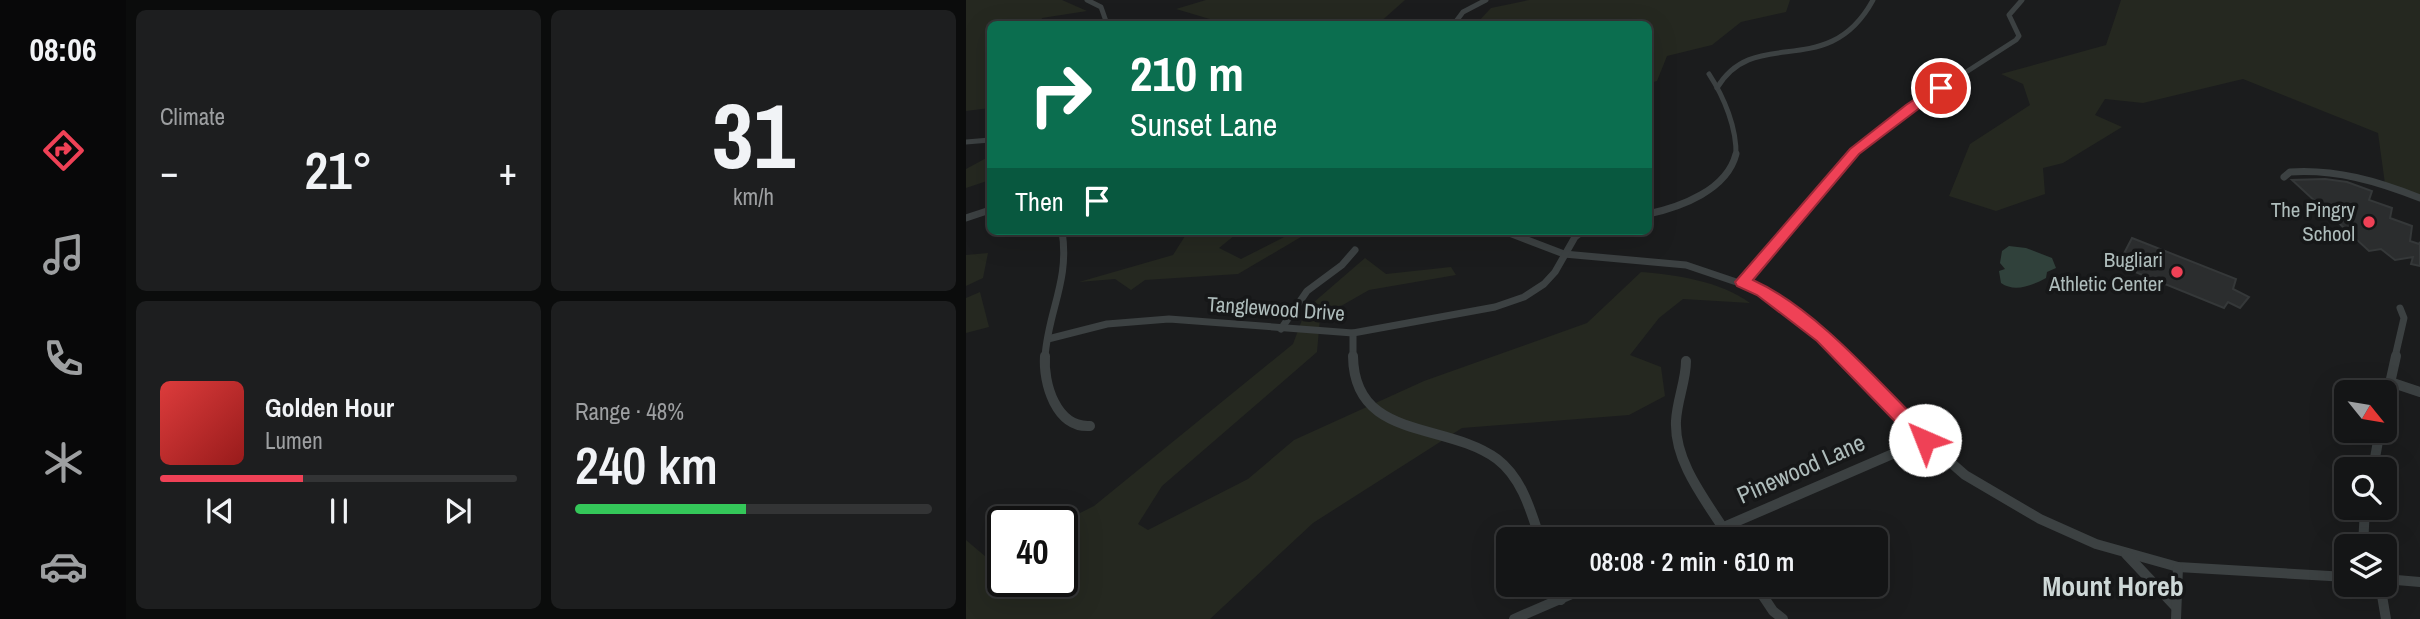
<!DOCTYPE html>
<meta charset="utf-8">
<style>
:root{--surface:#141516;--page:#1d1e1f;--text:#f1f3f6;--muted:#9d9fa1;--line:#333435;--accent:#ef4156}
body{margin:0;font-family:"Archivo Narrow",sans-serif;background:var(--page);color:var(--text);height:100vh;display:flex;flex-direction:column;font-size:26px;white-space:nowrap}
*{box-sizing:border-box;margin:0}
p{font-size:23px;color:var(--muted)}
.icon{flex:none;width:38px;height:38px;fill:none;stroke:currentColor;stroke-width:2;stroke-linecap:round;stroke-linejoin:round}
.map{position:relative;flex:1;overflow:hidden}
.sheet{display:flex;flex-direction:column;gap:10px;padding:10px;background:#0b0c0c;width:840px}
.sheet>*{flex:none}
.hud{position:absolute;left:21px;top:21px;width:665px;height:214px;border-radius:10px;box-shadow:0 7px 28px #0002,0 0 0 2px var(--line);background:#0b6e4f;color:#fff;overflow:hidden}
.needle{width:46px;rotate:120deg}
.controls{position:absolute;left:1368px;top:380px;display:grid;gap:14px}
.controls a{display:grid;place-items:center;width:63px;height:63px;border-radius:10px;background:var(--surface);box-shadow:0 7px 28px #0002,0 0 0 2px var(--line);font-size:35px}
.speed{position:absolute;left:21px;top:506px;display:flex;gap:14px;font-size:35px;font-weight:700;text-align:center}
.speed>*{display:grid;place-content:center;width:91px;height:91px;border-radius:50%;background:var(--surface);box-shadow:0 7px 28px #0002,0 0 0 2px var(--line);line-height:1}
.speed .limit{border:4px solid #111;border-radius:10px;background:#fff;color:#111}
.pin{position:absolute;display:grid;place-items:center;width:60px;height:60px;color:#fff;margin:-30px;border:4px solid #fff;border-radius:50%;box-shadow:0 2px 7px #0007}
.me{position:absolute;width:77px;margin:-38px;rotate:316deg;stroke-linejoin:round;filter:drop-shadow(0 0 5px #0008)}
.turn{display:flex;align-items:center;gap:24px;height:147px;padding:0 28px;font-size:32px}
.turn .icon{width:91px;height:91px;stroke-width:2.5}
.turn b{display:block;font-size:49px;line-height:60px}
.then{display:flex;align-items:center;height:66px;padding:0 28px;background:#0003;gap:14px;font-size:26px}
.big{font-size:52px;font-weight:600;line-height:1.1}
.sheet .tile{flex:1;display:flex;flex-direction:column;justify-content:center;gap:10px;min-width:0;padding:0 24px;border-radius:10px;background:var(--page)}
.sheet .dial{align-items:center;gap:0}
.dial b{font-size:91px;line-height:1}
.song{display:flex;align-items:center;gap:21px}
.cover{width:84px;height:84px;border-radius:10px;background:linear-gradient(135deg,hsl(0 70% 55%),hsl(0 70% 35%))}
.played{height:7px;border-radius:4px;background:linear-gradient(90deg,var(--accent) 40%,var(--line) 40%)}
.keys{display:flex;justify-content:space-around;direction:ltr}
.heat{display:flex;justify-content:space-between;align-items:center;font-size:38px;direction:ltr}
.charge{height:10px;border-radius:5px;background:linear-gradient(90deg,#34c759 48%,var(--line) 0)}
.sheet .tiles{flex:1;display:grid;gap:10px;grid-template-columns:repeat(2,1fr)}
.trip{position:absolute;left:530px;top:527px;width:392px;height:70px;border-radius:10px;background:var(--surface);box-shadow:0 7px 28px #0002,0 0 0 2px var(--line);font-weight:600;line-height:70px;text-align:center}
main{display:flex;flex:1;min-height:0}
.tab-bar{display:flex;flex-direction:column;width:126px;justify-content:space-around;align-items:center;background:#080809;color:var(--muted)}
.tab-bar .icon{width:49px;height:49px}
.tab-bar .selected{color:var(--accent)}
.tab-bar b{font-size:32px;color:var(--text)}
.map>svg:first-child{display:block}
.green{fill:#252820}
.water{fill:#30413b}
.building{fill:#2b2d2e;stroke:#353839;stroke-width:2}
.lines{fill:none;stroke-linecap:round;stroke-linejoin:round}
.minor-far2{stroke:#3c4142;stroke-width:5}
.minor-far1{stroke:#3c4142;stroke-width:7}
.minor{stroke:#3c4142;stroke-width:10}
.route{fill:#ef4156;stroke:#9b2a38;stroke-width:2}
.poi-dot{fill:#ef4156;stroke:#161718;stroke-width:2.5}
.labels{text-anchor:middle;stroke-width:7;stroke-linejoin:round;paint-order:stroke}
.poi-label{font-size:21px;fill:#aebcbb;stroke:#161718;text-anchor:end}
.street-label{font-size:21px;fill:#aebcbb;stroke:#161718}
.near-street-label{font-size:24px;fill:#aebcbb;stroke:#161718}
.near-quarter-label{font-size:28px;font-weight:bold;fill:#ced8d7;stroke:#161718}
</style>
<main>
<nav class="tab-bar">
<b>08:06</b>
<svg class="icon selected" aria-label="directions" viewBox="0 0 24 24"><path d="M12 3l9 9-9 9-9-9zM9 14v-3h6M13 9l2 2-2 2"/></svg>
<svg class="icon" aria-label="music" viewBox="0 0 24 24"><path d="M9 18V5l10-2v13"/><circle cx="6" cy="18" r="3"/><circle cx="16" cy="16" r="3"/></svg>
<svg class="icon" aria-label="phone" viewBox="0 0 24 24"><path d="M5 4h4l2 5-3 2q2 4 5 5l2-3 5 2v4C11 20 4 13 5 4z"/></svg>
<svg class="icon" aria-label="climate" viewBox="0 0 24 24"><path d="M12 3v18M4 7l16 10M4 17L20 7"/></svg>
<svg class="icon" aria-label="car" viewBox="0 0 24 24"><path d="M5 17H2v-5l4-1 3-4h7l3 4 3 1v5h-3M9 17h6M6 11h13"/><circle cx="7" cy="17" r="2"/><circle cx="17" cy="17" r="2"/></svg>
</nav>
<section class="sheet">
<div class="tiles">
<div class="tile"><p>Climate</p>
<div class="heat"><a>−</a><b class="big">21°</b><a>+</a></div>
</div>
<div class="tile dial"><b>31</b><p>km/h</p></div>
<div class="tile">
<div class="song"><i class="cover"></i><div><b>Golden Hour</b><p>Lumen</p></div></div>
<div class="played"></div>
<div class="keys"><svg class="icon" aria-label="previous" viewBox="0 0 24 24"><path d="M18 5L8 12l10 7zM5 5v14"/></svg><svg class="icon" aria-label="pause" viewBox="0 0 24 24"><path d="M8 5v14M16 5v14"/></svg><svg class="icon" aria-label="next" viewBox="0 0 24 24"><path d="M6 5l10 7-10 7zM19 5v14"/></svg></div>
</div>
<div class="tile"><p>Range · 48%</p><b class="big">240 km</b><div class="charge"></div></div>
</div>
</section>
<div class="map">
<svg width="1454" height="619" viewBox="0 0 1454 619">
<rect width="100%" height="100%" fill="#1b1c1d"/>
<g class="green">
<polygon points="0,0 96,0 121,11 76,18 75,24 24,24 24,108 0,111"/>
<polygon points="240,0 439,0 412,24 245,24 247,20 210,9"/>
<polygon points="563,0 824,0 820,12 775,22 746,45 701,56 691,81 683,83 682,24 510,24 525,8"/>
<polygon points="1155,0 1454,0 1454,198 1419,184 1412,133 1277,79 1177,103 1139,99 1129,115 1156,127 1097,163 1077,168 1079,194 1030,211 983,196 1004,144 1064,105 1057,84 1035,74 1140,45"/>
<polygon points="24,156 24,180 0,188 0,169"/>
<polygon points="188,231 235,231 239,234 245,231 274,231 253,248 275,259 330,231 345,231 272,274 179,280 165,290 149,279 113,282 207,255 219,236 190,235"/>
<polygon points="22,253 17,278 0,286 0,255"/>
<path d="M399,258L420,274L485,267L490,275L403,290L354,318L351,352L196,486L172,524L182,530L282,479L328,440L458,381L621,323L675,272C711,275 754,281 784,303L717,299L693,318L664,355L695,367L699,396L663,415L496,428L347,523L244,619H0V540L20,557L37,549V581H96V522L128,506L327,344L340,309Z"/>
<polygon points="14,292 23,327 0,333 0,298"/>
</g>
<path class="water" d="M1043,246L1060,248L1086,258L1090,268L1081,272L1080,278C1067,285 1049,293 1035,283L1033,271L1039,269L1034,263L1036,251Z"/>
<g class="building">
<polygon points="1359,179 1381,182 1406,191 1403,200 1426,208 1424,218 1446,226 1444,241 1453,244 1454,242 1454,266 1445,264 1447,257 1429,260 1415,249 1403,251 1326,180"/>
<polygon points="1166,238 1270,279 1267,289 1283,297 1274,308 1262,302 1258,308 1152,265"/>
</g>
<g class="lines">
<g class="minor-far2">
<polyline points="121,0 135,7 141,24"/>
<polyline points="488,24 497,12 520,0"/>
<path d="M743,74C758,97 771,128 770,156"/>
<path d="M751,88C789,24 862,83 907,0"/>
<polyline points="0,142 24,140"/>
<polyline points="885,156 944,108 1050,40 1053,36 1043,15 1056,0"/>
</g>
<g class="minor-far1">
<path d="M1318,177L1324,172C1370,169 1411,181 1454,198"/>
<path d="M682,214C715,207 761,190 770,154"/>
<polyline points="0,218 24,210"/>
<polyline points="538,231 598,254 720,265 797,291 857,336 878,357"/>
<polyline points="777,282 886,154"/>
<polyline points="315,329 341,291 376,265 389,250"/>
<polyline points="387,333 387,357"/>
<polyline points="82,339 141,324 203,319 387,333 529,307 558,297 578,284 589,272 609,237 617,231"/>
<path d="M79,357C82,311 104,281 96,231"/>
<polyline points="1429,357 1438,318 1434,308"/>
</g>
<g class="minor">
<path d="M79,356C77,383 90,428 124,426"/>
<path d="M387,356C388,441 479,421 531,459C556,478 565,511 574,539"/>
<polyline points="876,356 959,440 999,475 1074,519 1130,544 1212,567 1381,577"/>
<path d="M720,361C720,381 711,400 710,421C708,464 743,504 764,539"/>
<polyline points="1424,382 1454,392"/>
<polyline points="1419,406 1430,356"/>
<polyline points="1407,469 1414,430"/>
<polyline points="730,539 959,440"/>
<polyline points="1397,546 1399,508"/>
<polyline points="1160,554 1209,606"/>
<polyline points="1419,579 1454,582"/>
<polyline points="590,584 595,600"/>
<polyline points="789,584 807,611 817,619"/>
<polyline points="1414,584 1420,619"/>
<polyline points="548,619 629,584"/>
<polyline points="1210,619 1212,567"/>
</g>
</g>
<path class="route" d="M970,85L980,88L893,154L787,280C853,310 914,384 965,434L968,440L965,445L959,447L952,445L851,341L791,295L771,286L769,282L884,149L940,105Z"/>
<g class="poi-dot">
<circle cx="1403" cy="222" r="7"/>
<circle cx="1211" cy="272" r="7"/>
</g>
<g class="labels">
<g class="poi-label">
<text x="1389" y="217">The Pingry<tspan x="1389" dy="24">School</tspan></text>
<text x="1197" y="267">Bugliari<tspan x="1197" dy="24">Athletic Center</tspan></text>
</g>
<g class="street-label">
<text transform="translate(310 309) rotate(4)" y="7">Tanglewood Drive</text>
</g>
<g class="near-street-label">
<text transform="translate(835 469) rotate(-24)" y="8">Pinewood Lane</text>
</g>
<g class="near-quarter-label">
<text x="1147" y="596">Mount Horeb</text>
</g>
</g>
</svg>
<div class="controls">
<a><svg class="needle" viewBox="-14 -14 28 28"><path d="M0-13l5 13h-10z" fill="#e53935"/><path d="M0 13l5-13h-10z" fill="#9d9fa1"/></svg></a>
<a><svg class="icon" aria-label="search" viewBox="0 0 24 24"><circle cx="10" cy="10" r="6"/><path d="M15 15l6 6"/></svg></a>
<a><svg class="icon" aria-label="layers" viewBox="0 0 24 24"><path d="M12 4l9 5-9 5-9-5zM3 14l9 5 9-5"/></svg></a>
</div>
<div class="speed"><div class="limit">40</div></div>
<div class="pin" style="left:975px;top:88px;background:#d93025"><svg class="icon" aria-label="arrive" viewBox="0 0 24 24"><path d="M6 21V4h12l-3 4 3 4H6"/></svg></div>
<svg class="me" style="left:959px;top:440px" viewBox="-20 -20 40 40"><circle r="19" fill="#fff"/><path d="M0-13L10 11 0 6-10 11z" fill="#ef4156"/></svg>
<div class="trip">08:08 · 2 min · 610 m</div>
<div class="hud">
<div class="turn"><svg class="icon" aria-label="right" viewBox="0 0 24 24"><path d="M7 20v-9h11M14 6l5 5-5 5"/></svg><div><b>210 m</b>Sunset Lane</div></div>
<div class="then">Then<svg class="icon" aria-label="arrive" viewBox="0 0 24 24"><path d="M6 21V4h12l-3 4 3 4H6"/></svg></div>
</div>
</div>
</main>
